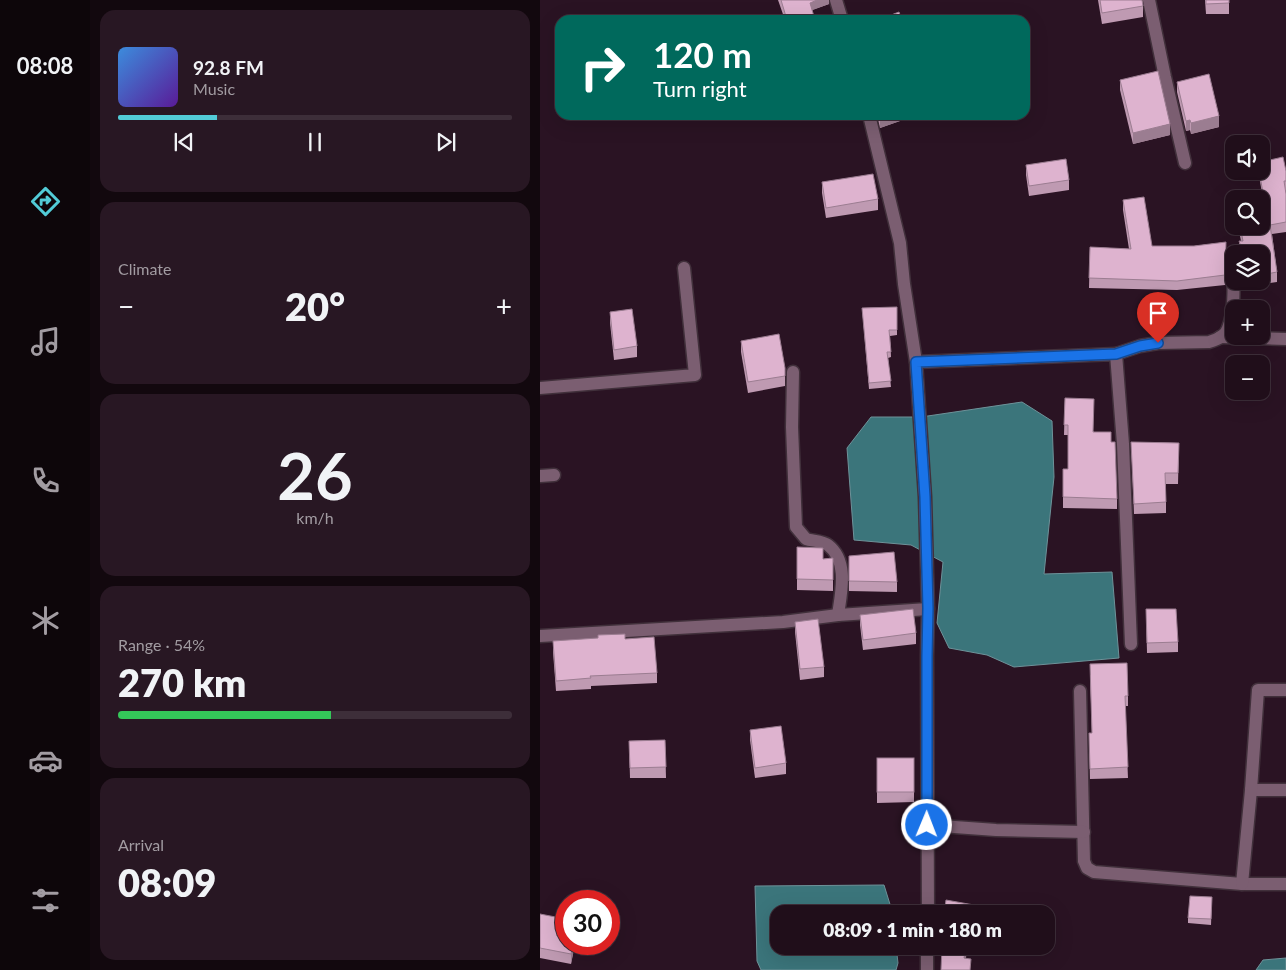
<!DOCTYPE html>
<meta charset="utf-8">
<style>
:root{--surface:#200e1a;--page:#281723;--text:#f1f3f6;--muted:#a29ca2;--line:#3d2e39;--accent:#52cbd7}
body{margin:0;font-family:Lato,sans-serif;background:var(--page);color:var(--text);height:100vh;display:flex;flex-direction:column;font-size:19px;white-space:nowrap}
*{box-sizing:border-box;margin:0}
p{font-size:16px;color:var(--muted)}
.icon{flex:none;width:28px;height:28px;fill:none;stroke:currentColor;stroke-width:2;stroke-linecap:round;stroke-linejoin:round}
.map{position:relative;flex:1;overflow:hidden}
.side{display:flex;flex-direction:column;gap:10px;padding:10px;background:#12080e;width:450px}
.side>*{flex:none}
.top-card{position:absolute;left:15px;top:15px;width:475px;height:105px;border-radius:15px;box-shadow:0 5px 20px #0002,0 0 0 1px var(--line);background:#00695c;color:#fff;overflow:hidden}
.tools{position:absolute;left:685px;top:135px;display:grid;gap:10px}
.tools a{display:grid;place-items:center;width:45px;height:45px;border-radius:10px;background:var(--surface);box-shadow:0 5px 20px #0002,0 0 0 1px var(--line);font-size:25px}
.speed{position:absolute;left:15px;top:890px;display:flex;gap:10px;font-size:25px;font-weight:700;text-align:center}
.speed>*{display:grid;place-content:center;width:65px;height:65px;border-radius:50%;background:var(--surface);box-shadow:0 5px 20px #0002,0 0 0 1px var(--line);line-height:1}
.speed .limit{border:8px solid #d22;background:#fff;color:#111}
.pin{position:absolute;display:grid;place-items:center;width:42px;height:42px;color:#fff;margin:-51px -21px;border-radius:50% 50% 50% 0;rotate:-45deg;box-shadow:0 0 5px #0007}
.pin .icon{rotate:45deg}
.me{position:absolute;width:55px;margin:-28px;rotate:1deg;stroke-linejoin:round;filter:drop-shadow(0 0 4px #0008)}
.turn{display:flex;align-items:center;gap:18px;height:105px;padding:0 15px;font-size:22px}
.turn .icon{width:65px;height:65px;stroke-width:2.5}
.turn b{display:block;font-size:35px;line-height:42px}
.big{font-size:38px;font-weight:800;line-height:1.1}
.side .widget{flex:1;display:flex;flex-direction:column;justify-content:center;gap:8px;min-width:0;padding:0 18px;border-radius:15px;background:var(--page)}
.side .dial{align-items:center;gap:0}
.dial b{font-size:65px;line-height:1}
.song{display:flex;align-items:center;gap:15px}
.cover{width:60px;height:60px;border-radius:8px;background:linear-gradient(135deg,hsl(210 70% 55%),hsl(270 70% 35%))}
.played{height:5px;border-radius:2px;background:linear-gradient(90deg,var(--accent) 25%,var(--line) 25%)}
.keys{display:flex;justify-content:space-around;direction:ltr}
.heat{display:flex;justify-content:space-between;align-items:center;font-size:28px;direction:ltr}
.charge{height:8px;border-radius:4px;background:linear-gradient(90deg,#34c759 54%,var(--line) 0)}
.trip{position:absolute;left:230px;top:905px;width:285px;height:50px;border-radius:15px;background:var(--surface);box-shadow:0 5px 20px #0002,0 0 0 1px var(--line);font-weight:800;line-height:50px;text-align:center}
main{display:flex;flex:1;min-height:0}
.dock{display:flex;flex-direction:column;width:90px;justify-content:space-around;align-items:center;background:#0d060a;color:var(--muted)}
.dock .icon{width:35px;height:35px}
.dock .selected{color:var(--accent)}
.dock b{font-size:22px;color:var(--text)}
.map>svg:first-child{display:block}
.water{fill:#3b757b;stroke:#6e9299}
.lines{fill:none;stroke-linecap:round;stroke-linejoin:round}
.minor-casing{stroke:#41303b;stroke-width:15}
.minor{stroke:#7b5e71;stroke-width:12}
.wall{fill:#bf9ab2}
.shaded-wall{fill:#9b7d91}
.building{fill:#deb3cf;stroke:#9b7d91}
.route-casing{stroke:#114b97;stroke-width:12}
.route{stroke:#1a73e8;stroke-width:9}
</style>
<main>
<nav class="dock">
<b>08:08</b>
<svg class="icon selected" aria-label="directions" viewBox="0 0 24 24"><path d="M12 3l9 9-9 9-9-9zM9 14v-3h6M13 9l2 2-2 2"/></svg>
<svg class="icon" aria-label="music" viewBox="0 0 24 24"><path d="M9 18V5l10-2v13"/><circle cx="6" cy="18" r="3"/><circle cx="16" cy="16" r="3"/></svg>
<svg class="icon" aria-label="phone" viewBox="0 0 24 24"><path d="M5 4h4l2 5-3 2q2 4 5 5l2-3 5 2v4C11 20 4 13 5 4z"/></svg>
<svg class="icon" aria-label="climate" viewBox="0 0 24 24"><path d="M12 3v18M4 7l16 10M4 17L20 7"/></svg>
<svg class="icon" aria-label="car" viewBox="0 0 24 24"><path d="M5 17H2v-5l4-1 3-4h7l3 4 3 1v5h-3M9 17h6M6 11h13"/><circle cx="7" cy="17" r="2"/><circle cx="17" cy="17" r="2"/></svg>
<svg class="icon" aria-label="filters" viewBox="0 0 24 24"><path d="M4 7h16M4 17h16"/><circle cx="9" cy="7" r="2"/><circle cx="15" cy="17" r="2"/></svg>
</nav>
<section class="side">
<div class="widget">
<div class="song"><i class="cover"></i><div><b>92.8 FM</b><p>Music</p></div></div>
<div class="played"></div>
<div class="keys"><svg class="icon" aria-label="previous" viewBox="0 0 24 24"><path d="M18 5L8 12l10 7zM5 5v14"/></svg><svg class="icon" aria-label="pause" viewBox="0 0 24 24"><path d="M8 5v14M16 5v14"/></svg><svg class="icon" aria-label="next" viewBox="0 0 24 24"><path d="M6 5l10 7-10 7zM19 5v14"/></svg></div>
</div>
<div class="widget"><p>Climate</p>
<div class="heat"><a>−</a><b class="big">20°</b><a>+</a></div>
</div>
<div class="widget dial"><b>26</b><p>km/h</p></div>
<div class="widget"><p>Range · 54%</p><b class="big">270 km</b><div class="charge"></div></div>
<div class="widget"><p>Arrival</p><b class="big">08:09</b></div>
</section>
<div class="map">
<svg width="746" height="970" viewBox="0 0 746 970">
<rect width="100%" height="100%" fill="#2a1323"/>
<g class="water">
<polygon points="482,402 512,421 514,477 504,574 572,572 579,658 474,667 447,655 409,648 397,623 403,562 371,545 314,540 307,448 331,417 381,417"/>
<polygon points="344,885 353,914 239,914 239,946 356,946 358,963 356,970 221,970 217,961 215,886"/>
<polygon points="746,958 746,970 716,970 723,960"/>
</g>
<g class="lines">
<g class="minor-casing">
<g id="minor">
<polyline points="296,0 302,20"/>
<polyline points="609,0 625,77 645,163"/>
<polyline points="329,115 360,243 364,284 376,362 385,497 388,609 387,656 388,914"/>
<polyline points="680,337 746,339"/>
<path d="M576,354L600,346L618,343L669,342C676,340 686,336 688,328C696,309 693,277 693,256"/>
<polyline points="376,362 576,354 583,444 591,644"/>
<path d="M253,372L252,427L256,527L266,539C272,541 283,541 288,545C309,561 301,593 298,615"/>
<polyline points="0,388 155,375 144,268"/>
<polyline points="0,476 14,475"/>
<polyline points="0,636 243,622 298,615 388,609"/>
<polyline points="540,691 544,861 547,868 554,872 702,884 746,884"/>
<polyline points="711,790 746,790"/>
<polyline points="387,825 456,830 544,832"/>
<polyline points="702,884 711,790 718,690 746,690"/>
<polyline points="387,970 387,946"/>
</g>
</g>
<use href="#minor" class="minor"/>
</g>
<g class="wall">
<polygon points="238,0 289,0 289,4 272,10 275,20 245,20"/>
<polygon points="558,0 602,0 603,6 603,17 562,24"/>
<polygon points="665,0 689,0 689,14 666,14"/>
<polygon points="580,80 630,135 593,144 580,90"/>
<polygon points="637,82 679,127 651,134 650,130 646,131 637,92"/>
<polygon points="337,115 377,115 340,128"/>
<polygon points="486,165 529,180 529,190 489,196 486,175"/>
<polygon points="718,171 746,171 746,190 745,190 746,194 746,232 732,234 737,272 737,282 702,287 702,281 721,281 721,254 700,254 699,250 699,241 701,241 698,226 721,226 723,198"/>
<polygon points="282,182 338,199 338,210 286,218 282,193"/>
<polygon points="583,200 612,246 654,246 686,242 685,285 637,290 549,288 550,247 589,249 583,210"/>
<polygon points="357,307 357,335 350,336 351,357 348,358 351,387 329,389 322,308"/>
<polygon points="70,312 97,346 97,357 74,360 70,323"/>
<polygon points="201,341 245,368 245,386 208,393 201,352"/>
<polygon points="525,398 554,432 571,442 577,499 577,509 523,508 523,469 528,469 528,435 524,435"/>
<polygon points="591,442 639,443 638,484 626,484 626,513 594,514"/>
<polygon points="257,547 283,559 293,558 293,591 257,590"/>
<polygon points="309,556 357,582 357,592 309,591"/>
<polygon points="606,609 638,642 638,652 607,653"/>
<polygon points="320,615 376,633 376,644 323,650 320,625"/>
<polygon points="255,622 284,667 284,677 260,680 255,632"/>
<polygon points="85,639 117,673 117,683 51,686 51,689 16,691 13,652 13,641"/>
<polygon points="550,675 588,696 588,706 585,706 588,778 550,779 549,733 552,733"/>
<polygon points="210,730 246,763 246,774 215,778 210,740"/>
<polygon points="125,740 126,778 90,778 89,741"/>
<polygon points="337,758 374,758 374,802 337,803"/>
<polygon points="672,897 671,925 648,923 648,918"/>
<polygon points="0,914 35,944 31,964 0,958"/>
</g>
<g class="shaded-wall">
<polygon points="277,0 289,0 289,4 270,11 270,3"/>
<polygon points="347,115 377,115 340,128 340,117"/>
<polygon points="679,116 679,127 651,134 651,123"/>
<polygon points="650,120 650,130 646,131 646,121"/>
<polygon points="630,124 630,135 593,144 593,133"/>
<polygon points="33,944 35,944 31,964 31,954"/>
<polygon points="426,946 428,946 424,969 424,958"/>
</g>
<g class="building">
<polygon points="241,0 277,0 270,3 275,20 247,20"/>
<polygon points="560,0 602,0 603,6 562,13"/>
<polygon points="666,0 689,0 689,3 666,4"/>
<polygon points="359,12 362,20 338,20"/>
<polygon points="618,71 630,124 593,133 580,80"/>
<polygon points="669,74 679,116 651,123 650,120 646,121 637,82"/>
<polygon points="340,115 347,115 340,117"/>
<polygon points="743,157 746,171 746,181 744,181 746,194 746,222 730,225 737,272 721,275 721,254 701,254 701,247 699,241 703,241 700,226 721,226 721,199 719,199 724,198 719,171 721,171 721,162"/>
<polygon points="526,159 529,180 489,186 486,165"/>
<polygon points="333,174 338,199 286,208 282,182"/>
<polygon points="604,197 612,246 654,246 686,242 685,275 637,281 549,278 550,247 591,249 583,200"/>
<polygon points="357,307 357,330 349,330 351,352 347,352 351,381 329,383 322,308"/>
<polygon points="92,309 97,346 74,350 70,312"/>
<polygon points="239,334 245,368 245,376 208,382 201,341"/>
<polygon points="525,398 554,399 553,432 571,432 571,442 575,442 577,499 523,497 523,469 528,469 528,425 524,425"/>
<polygon points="591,442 639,443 638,473 625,473 626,502 594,504"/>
<polygon points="257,547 283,548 283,559 293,558 293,580 257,579"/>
<polygon points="354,552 357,582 309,581 309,556"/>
<polygon points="373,609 376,633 323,640 320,615"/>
<polygon points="606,609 636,609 638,642 607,643"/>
<polygon points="278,619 284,667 260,669 255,622"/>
<polygon points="85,634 85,639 114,637 117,673 50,676 51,678 16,681 13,641 58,638 58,635"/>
<polygon points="587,663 588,696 585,696 588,767 550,769 549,733 552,733 550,664"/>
<polygon points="241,726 246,763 215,768 210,730"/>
<polygon points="125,740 126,767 90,768 89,741"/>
<rect x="337" y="758" width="37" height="34"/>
<polygon points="650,896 672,897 671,919 648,918"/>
<polygon points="406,900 434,905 432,914 404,914"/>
<polygon points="0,914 26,919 26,944 33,944 31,954 0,948"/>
<polygon points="402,946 426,946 424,958 431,959 430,970 401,970"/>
</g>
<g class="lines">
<g class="route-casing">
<polyline id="route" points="387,825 387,656 388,608 385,497 376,362 576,354 600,346 618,343"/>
</g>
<use href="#route" class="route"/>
</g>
</svg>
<div class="tools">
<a><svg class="icon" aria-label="sound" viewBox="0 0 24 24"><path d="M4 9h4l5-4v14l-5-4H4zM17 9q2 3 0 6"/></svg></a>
<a><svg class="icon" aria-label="search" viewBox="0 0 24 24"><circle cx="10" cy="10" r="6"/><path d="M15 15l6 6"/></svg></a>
<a><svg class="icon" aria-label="layers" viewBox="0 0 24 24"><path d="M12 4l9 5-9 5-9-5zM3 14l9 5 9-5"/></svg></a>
<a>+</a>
<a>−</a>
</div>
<div class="speed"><div class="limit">30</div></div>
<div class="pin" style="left:618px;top:343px;background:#d93025"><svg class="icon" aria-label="arrive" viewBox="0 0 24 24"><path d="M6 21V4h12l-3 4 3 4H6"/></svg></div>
<svg class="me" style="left:387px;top:825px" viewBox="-20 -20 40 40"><circle r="17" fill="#1a73e8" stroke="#fff" stroke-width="3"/><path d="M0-11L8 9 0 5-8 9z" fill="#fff"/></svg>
<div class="trip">08:09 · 1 min · 180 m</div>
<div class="top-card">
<div class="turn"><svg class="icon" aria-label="right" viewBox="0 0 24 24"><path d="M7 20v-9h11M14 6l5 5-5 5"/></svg><div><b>120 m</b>Turn right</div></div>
</div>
</div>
</main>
